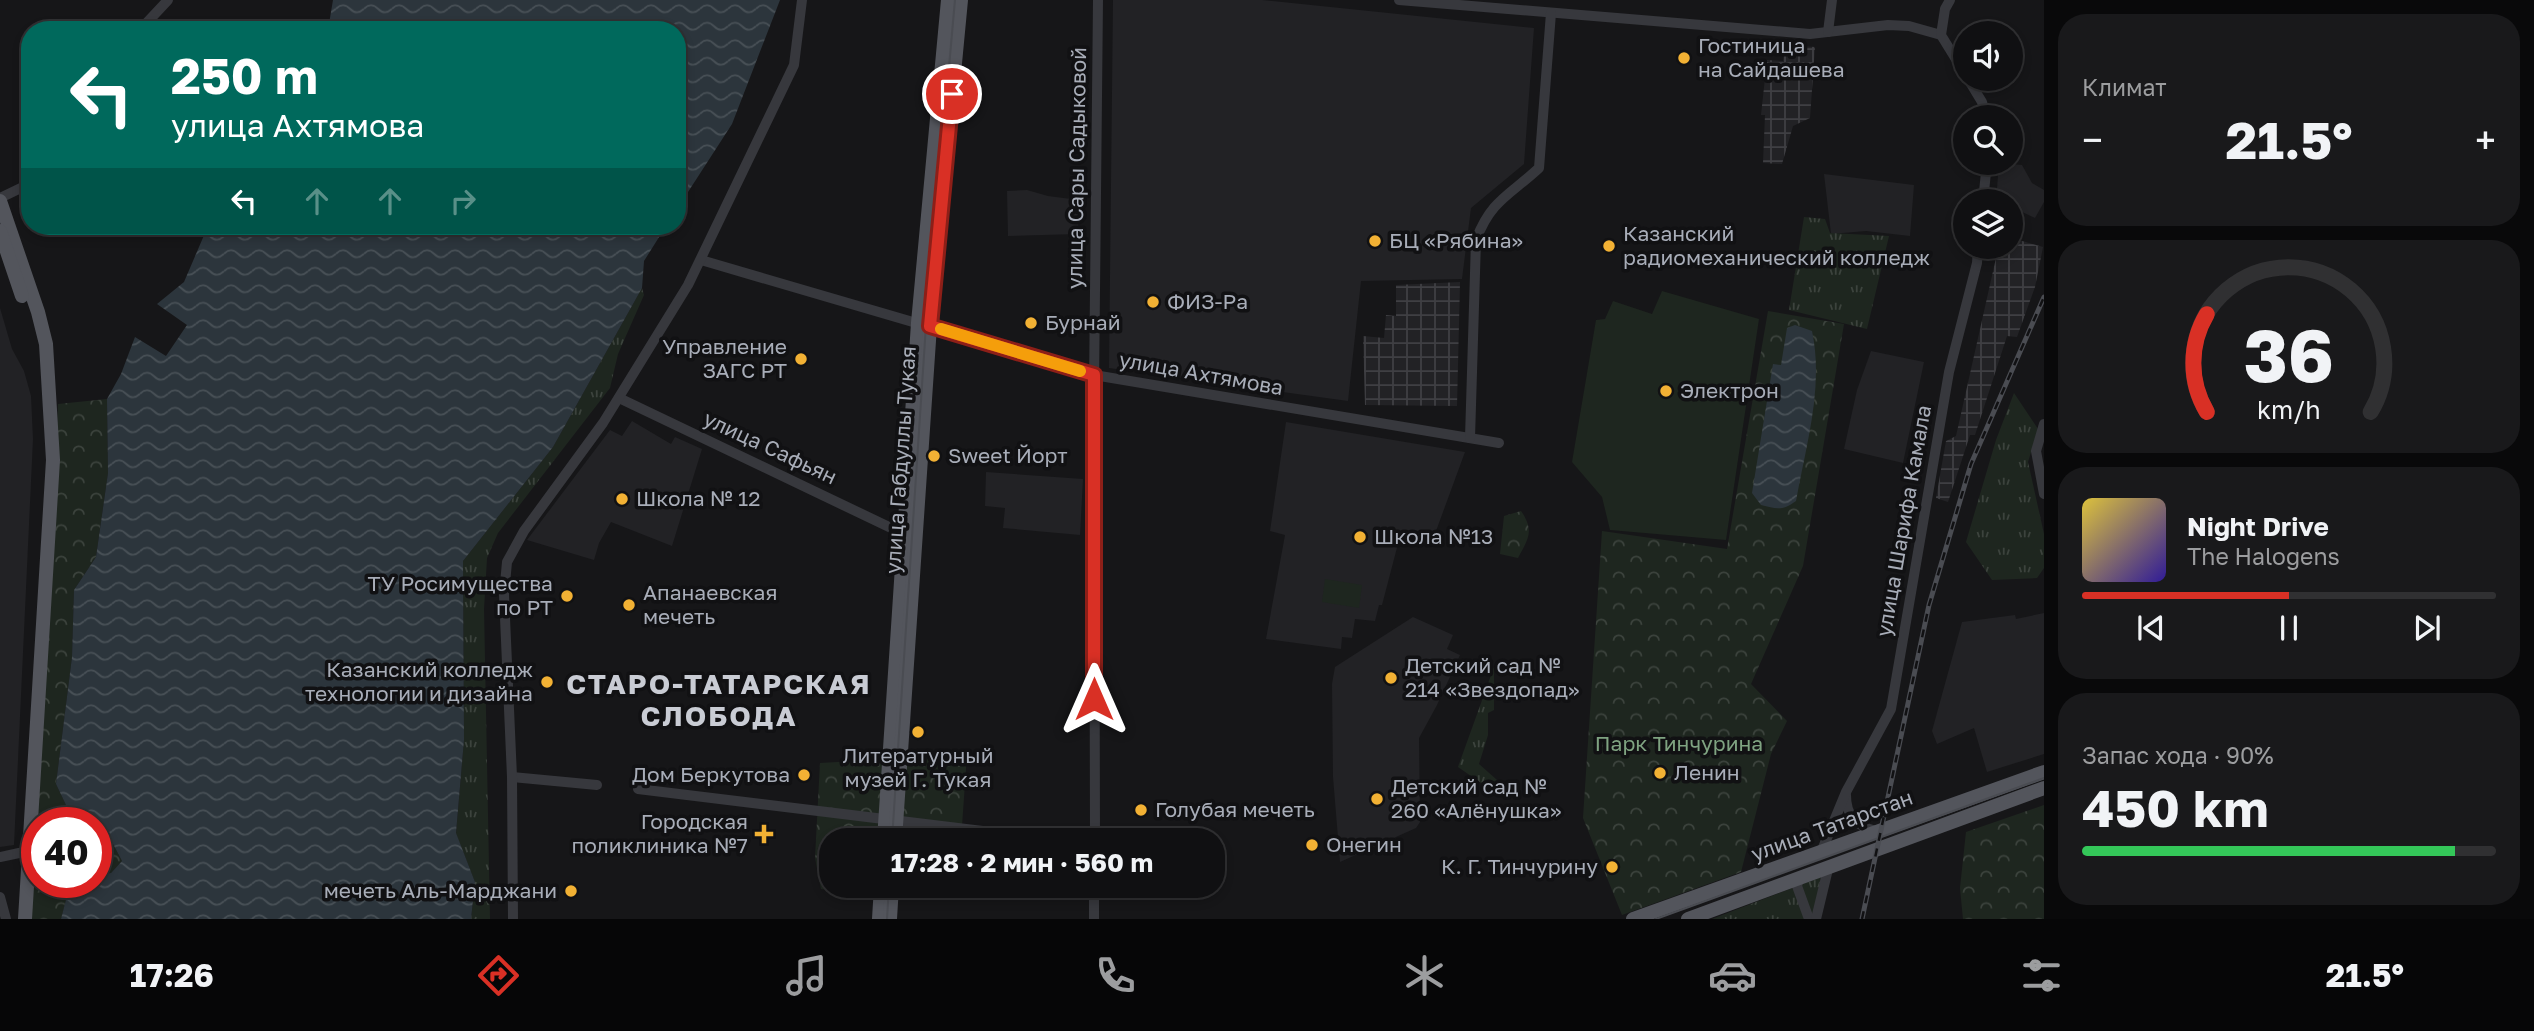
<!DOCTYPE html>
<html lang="ru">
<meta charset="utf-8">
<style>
:root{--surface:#101012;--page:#19191b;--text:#f1f3f6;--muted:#9c9d9f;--line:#303032;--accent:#d93025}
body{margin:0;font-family:"Golos Text",sans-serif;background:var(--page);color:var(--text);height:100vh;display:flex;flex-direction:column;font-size:26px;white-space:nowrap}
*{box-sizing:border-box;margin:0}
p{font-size:23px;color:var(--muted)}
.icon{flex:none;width:38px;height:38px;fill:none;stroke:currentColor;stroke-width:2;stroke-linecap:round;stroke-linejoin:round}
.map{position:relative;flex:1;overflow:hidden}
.sheet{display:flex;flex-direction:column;gap:14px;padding:14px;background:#09090a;width:490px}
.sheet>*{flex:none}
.banner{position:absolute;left:21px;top:21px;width:665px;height:214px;border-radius:28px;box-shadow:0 4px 10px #0003,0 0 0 2px var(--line);background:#00695c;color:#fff;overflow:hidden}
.fabs{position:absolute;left:1953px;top:21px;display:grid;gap:14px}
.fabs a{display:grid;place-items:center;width:70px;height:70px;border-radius:50%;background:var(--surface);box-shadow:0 4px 10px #0003,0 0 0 2px var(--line);font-size:35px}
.speed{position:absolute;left:21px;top:807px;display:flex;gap:14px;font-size:35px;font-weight:700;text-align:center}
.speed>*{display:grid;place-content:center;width:91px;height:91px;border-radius:50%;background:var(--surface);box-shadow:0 4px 10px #0003,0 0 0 2px var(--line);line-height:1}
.speed .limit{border:10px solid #d22;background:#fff;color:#111}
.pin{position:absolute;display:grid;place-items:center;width:60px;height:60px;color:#fff;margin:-30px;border:4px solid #fff;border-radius:50%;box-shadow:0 2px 7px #0007}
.me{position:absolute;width:77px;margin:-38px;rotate:0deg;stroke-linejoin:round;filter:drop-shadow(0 0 5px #0008)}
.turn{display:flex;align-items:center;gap:24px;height:147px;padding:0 35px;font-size:32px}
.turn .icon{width:91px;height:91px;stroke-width:2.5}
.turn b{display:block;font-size:49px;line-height:60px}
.lanes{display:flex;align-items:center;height:66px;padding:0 35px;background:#0003;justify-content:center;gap:35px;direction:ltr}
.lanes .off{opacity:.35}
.big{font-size:52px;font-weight:700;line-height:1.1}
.sheet .tile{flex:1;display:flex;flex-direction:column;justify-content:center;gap:10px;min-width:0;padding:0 24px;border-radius:28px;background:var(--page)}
.sheet .dial{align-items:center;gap:0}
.dial svg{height:182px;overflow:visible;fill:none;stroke:var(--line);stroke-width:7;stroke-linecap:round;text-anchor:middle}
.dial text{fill:var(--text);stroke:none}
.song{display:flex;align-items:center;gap:21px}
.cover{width:84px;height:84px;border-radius:10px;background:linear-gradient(135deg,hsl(50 70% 55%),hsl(250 70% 35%))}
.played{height:7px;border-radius:4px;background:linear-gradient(90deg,var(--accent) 50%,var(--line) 50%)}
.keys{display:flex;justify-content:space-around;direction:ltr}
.heat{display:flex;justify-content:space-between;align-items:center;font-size:38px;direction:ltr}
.charge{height:10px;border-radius:5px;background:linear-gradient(90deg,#34c759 90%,var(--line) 0)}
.trip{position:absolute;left:819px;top:828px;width:406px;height:70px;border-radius:28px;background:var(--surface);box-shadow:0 4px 10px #0003,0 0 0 2px var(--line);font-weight:700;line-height:70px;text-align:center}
.dock{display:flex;height:112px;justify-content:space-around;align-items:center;background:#060607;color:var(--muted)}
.dock .icon{width:49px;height:49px}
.dock .active{color:var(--accent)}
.dock b{font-size:32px;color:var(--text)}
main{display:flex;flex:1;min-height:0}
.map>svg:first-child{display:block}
.built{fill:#222225}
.industrial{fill:url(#industrial-grid)}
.grass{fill:url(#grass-tufts)}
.park{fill:url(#park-crowns)}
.pitch{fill:#1e261f}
.water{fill:url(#water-waves)}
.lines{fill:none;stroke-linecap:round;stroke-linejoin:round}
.minor{stroke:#37383d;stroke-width:10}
.major{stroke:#53555c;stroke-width:14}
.tram{stroke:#4a4c52;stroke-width:2}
.rail-casing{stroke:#4a4c52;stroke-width:5}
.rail{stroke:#111113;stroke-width:2.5;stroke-dasharray:8;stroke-linecap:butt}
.route-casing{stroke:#8d1f18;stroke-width:18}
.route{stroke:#d93025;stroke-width:12}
.slow{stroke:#f59e0b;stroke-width:12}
.poi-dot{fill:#f2b134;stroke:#111113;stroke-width:2.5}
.labels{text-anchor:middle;stroke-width:7;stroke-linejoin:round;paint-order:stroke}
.poi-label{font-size:21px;fill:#a8adb8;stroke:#111113;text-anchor:start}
.street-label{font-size:21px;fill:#a8adb8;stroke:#111113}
.park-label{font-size:21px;fill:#7fa381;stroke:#111113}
.district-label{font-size:28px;font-weight:bold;letter-spacing:2px;fill:#c9ccd4;stroke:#111113}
</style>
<main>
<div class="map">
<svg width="2044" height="919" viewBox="0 0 2044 919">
<defs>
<pattern id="industrial-grid" width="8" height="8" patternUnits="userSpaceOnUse" patternTransform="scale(1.75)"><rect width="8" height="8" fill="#222225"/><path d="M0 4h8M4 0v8" fill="none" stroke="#3f3f43"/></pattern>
<pattern id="grass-tufts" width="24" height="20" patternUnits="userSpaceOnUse" patternTransform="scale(1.75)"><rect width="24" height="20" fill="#1e261f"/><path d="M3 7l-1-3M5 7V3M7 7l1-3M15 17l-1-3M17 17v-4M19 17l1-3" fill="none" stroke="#3c433d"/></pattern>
<pattern id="park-crowns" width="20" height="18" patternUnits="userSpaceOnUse" patternTransform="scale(1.75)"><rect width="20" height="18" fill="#1e261f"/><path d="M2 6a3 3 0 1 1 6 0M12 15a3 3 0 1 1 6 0" fill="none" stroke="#3c433d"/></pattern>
<pattern id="water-waves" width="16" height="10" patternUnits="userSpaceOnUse" patternTransform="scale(1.75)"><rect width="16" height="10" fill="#2c353c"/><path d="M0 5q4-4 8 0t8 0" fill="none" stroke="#485056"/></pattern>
</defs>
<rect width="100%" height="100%" fill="#161618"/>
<g class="built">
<polygon points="1113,0 1262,0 1534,28 1524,164 1471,208 1462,279 1361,281 1348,401 1109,368"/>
<polygon points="1999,163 2022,165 2032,183 2044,190 2044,202 2035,218 2022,212 2011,232 2011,201 1996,201"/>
<polygon points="1824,174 1914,185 1910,236 1866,231 1831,234"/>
<polygon points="1027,190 1048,196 1079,200 1078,234 1008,236 1007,191"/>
<polygon points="0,308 12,349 24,371 31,396 33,439 14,845 0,847"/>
<polygon points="1871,351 1924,362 1903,463 1844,449 1857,390"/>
<polygon points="632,421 671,444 675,437 702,449 672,546 611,522 599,543 594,560 527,540 610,430 622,436"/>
<polygon points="1286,422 1465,452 1432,542 1399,540 1382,605 1379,605 1375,621 1355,619 1352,638 1342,637 1341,649 1266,639 1285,535 1270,531"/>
<polygon points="986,472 1083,479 1080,535 1003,528 1005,508 985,506"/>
<polygon points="2044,613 2044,754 1987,772 1974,728 1937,744 1932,731 1962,622 2015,615 2016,619"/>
<polygon points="1413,617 1453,635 1447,649 1460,655 1437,705 1419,738 1420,822 1416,828 1340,862 1333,777 1332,684 1335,667"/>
</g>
<g class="industrial">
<polygon points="1785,45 1815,47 1810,118 1793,126 1782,164 1763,163 1765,115 1761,115 1767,60 1783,61"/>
<polygon points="2019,240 2043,247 2035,287 2017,337 2007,336 1975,435 1970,435 1948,502 1936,498 1946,441 1956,436 1998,249 2011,247 2011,243"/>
<polygon points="1460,282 1457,406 1365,405 1363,336 1384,338 1386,315 1396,316 1396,285"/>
</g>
<g class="grass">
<polygon points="1804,217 1825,219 1830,233 1889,236 1867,329 1789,310"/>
<polygon points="642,288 644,295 618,354 610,388 498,533 487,558 484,609 490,919 471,919 475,882 456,834 464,740 463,561 553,447"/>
<polygon points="2014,393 2038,429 2028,462 2044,534 2044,568 2037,578 1992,580 1966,542 1996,440"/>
<polygon points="1494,667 1494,710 1488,713 1488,735 1479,764 1497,780 1497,794 1458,767"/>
<polygon points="1821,877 1812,919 1712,919"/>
</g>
<g class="park">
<polygon points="1768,311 1844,324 1803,566 1751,684 1787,721 1771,754 1741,872 1622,915 1583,818 1602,531 1727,549"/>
<polygon points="107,399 108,473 96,557 74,590 72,657 56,784 74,822 37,822 37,882 76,882 70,885 61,919 30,919 51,582 58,404"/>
<path d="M1521,511C1535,531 1528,539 1518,558L1500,554L1504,516Z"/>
<polygon points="910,752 967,754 961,840 831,840 831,886 888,886 871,896 821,889 815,858 820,763 909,758"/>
<polygon points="2044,805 2044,919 1963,919 1960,888 1966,832"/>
<polygon points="96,838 113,844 122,861 111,873 96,875"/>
</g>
<g class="pitch">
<polygon points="1662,291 1759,319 1726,540 1610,530 1602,497 1572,462 1596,320 1605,319 1613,301 1652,314"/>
<polygon points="1325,579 1362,585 1359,608 1322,602"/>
</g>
<g class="water">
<polygon points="333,0 780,0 732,124 677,209 677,30 328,30"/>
<polygon points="208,226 666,226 644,261 642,288 553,447 463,561 464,740 456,833 475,882 471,919 61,919 70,884 76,882 96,882 96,875 111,873 122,861 113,844 96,838 96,822 74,822 56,784 72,657 74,590 96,557 108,473 107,399 121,374 135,337 166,356 187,325 157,304 184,282"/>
<path d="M1795,325L1812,331C1824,387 1806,445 1796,501C1782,511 1777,509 1761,505L1752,493L1773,364L1781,365L1787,328Z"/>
</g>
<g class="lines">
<g class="minor">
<polyline points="1399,0 1810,34 1888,25 1909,26 1941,35"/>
<polyline points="1950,0 1945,9 1941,35 1965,74"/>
<polyline points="140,30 168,0"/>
<polyline points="1828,32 1832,0"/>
<polyline points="1968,79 1982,102 1986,117"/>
<polyline points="0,198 25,186 30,179"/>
<polyline points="1983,201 1987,163"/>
<polyline points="701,260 1094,375 1499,443"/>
<polyline points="619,398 910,537"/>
<polyline points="2044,424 2036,451 2044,494"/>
<path d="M1470,438L1476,240C1491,200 1510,195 1539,168L1551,13"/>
<polyline points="512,777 597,785"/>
<polyline points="638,789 1056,840"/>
<path d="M1846,795C1846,816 1856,826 1876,831"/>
<polyline points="1095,840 1094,388 1098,0"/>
<polyline points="1822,850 1846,792 1891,709 1949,372 1977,263 1978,247"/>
<polyline points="0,857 19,853"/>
<polyline points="1799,879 1797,886 1809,919"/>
<polyline points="0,897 6,919"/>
<polyline points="513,919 512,777 504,595 507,562 524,531 603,423 688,285 794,65 802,0"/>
<polyline points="1094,919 1094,886"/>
<polyline points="1816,919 1828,869"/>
</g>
<g class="major">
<polyline points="0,201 38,312 46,344 53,460 25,919"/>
<polyline points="0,231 22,296"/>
<polyline points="884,840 918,323 948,0"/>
<polyline points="895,840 930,326 961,0"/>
<polyline points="879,919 881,886"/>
<polyline points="890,919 892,886"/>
<polyline points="1633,919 2044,772"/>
<polyline points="1688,919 2044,788"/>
</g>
<g class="tram">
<polyline points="892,840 926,325 955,0"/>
<polyline points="887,919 889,886"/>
<polyline points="1656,919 2044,778"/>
</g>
<g class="rail-casing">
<polyline id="rail" points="1862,919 1929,605 1971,464 2044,297"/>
</g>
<use href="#rail" class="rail"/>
</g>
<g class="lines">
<g class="route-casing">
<polyline id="route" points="952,94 930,326 1094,375 1094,699"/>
</g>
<use href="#route" class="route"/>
<polyline class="slow" points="941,329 1080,371"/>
</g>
<g class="poi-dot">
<circle cx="1684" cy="58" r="7"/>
<circle cx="1375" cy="241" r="7"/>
<circle cx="1609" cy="246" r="7"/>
<circle cx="1153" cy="302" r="7"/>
<circle cx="1031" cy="323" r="7"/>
<circle cx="801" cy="359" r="7"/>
<circle cx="1666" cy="391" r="7"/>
<circle cx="934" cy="456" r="7"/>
<circle cx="622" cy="499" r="7"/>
<circle cx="1360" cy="537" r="7"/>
<circle cx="567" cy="596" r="7"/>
<circle cx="629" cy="605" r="7"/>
<circle cx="1391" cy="678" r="7"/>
<circle cx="547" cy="682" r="7"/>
<circle cx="918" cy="732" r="7"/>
<circle cx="1660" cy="773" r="7"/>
<circle cx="804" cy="775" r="7"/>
<circle cx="1377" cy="799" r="7"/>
<circle cx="1141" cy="810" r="7"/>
<path d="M760.5 823.5h7v7h7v7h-7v7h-7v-7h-7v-7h7z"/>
<circle cx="1312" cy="845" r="7"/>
<circle cx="1612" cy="867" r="7"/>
<circle cx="571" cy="891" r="7"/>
</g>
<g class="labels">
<g class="poi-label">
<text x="1698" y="53">Гостиница<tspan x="1698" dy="24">на Сайдашева</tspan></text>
<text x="1623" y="241">Казанский<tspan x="1623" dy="24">радиомеханический колледж</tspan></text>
<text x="1389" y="248">БЦ «Рябина»</text>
<text x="1167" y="309">ФИЗ-Ра</text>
<text x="1045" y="330">Бурнай</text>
<text x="787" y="354" text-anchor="end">Управление<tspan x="787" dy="24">ЗАГС РТ</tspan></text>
<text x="1680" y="398">Электрон</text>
<text x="948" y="463">Sweet Йорт</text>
<text x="636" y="506">Школа № 12</text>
<text x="1374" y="544">Школа №13</text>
<text x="553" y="591" text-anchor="end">ТУ Росимущества<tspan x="553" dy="24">по РТ</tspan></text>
<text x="643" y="600">Апанаевская<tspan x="643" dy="24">мечеть</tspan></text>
<text x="1405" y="673">Детский сад №<tspan x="1405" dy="24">214 «Звездопад»</tspan></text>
<text x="533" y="677" text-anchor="end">Казанский колледж<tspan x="533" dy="24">технологии и дизайна</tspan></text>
<text x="918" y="763" text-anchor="middle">Литературный<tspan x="918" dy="24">музей Г. Тукая</tspan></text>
<text x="1674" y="780">Ленин</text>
<text x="790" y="782" text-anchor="end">Дом Беркутова</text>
<text x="1391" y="794">Детский сад №<tspan x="1391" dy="24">260 «Алёнушка»</tspan></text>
<text x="1155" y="817">Голубая мечеть</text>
<text x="748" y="829" text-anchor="end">Городская<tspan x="748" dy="24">поликлиника №7</tspan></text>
<text x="1326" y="852">Онегин</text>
<text x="1598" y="874" text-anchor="end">К. Г. Тинчурину</text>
<text x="557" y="898" text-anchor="end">мечеть Аль-Марджани</text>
</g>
<g class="street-label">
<text transform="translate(1077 168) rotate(-89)" y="7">улица Сары Садыковой</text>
<text transform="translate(1201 374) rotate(10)" y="7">улица Ахтямова</text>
<text transform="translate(770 448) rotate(25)" y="7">улица Сафьян</text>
<text transform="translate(901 460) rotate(-86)" y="7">улица Габдуллы Тукая</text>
<text transform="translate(1904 521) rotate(-80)" y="7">улица Шарифа Камала</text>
<text transform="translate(1832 826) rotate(-20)" y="7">улица Татарстан</text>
</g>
<g class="park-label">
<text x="1679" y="751">Парк Тинчурина</text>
</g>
<g class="district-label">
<text x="719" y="694">СТАРО-ТАТАРСКАЯ<tspan x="719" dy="32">СЛОБОДА</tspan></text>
</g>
</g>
</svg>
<div class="fabs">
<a><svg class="icon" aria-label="sound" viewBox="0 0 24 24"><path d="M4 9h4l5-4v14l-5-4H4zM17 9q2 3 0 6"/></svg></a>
<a><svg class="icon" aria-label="search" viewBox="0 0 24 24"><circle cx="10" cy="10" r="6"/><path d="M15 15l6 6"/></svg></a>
<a><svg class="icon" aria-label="layers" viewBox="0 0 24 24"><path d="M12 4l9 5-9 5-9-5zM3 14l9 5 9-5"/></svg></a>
</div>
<div class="speed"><div class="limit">40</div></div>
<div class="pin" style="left:952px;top:94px;background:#d93025"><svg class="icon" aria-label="arrive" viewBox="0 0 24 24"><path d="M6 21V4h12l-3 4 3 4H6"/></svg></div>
<svg class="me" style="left:1094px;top:699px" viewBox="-20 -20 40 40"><path d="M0-17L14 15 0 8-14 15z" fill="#d93025" stroke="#fff" stroke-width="4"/></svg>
<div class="trip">17:28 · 2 мин · 560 m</div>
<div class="banner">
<div class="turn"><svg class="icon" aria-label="left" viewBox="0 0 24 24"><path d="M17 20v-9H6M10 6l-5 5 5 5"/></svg><div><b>250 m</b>улица Ахтямова</div></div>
<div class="lanes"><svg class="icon" aria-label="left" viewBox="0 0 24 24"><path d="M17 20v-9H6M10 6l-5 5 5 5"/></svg><svg class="icon off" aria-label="ahead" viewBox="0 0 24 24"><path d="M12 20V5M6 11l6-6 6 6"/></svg><svg class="icon off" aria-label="ahead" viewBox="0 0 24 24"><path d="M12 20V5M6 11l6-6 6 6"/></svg><svg class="icon off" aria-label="right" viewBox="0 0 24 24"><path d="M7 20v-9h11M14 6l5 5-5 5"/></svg></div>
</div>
</div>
<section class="sheet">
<div class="tile"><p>Климат</p>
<div class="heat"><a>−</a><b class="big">21.5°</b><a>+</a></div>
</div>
<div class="tile dial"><svg viewBox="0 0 100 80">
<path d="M14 69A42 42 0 1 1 86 69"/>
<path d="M14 69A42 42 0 0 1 14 26" stroke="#d93025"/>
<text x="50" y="56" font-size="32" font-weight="700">36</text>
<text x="50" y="72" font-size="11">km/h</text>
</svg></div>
<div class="tile">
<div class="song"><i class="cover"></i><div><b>Night Drive</b><p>The Halogens</p></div></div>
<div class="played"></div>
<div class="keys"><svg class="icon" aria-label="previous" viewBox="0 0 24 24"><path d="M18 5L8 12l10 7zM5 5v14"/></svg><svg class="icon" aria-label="pause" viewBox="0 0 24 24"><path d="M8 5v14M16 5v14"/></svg><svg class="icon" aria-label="next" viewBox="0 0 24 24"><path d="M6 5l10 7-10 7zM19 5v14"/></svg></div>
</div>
<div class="tile"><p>Запас хода · 90%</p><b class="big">450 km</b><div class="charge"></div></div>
</section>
</main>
<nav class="dock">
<b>17:26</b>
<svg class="icon active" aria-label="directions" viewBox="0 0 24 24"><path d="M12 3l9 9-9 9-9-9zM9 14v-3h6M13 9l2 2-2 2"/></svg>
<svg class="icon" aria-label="music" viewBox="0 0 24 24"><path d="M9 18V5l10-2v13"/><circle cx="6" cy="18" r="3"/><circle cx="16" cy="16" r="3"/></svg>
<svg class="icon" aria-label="phone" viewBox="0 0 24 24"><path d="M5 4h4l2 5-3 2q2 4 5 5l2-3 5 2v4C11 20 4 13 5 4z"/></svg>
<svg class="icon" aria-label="climate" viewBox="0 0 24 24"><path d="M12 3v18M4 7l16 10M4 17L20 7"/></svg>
<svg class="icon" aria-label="car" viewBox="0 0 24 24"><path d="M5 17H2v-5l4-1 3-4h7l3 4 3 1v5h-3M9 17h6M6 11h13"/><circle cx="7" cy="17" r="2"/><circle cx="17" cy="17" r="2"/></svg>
<svg class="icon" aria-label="filters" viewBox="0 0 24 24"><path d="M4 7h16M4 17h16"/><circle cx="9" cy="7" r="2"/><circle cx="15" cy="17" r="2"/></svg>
<b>21.5°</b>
</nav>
